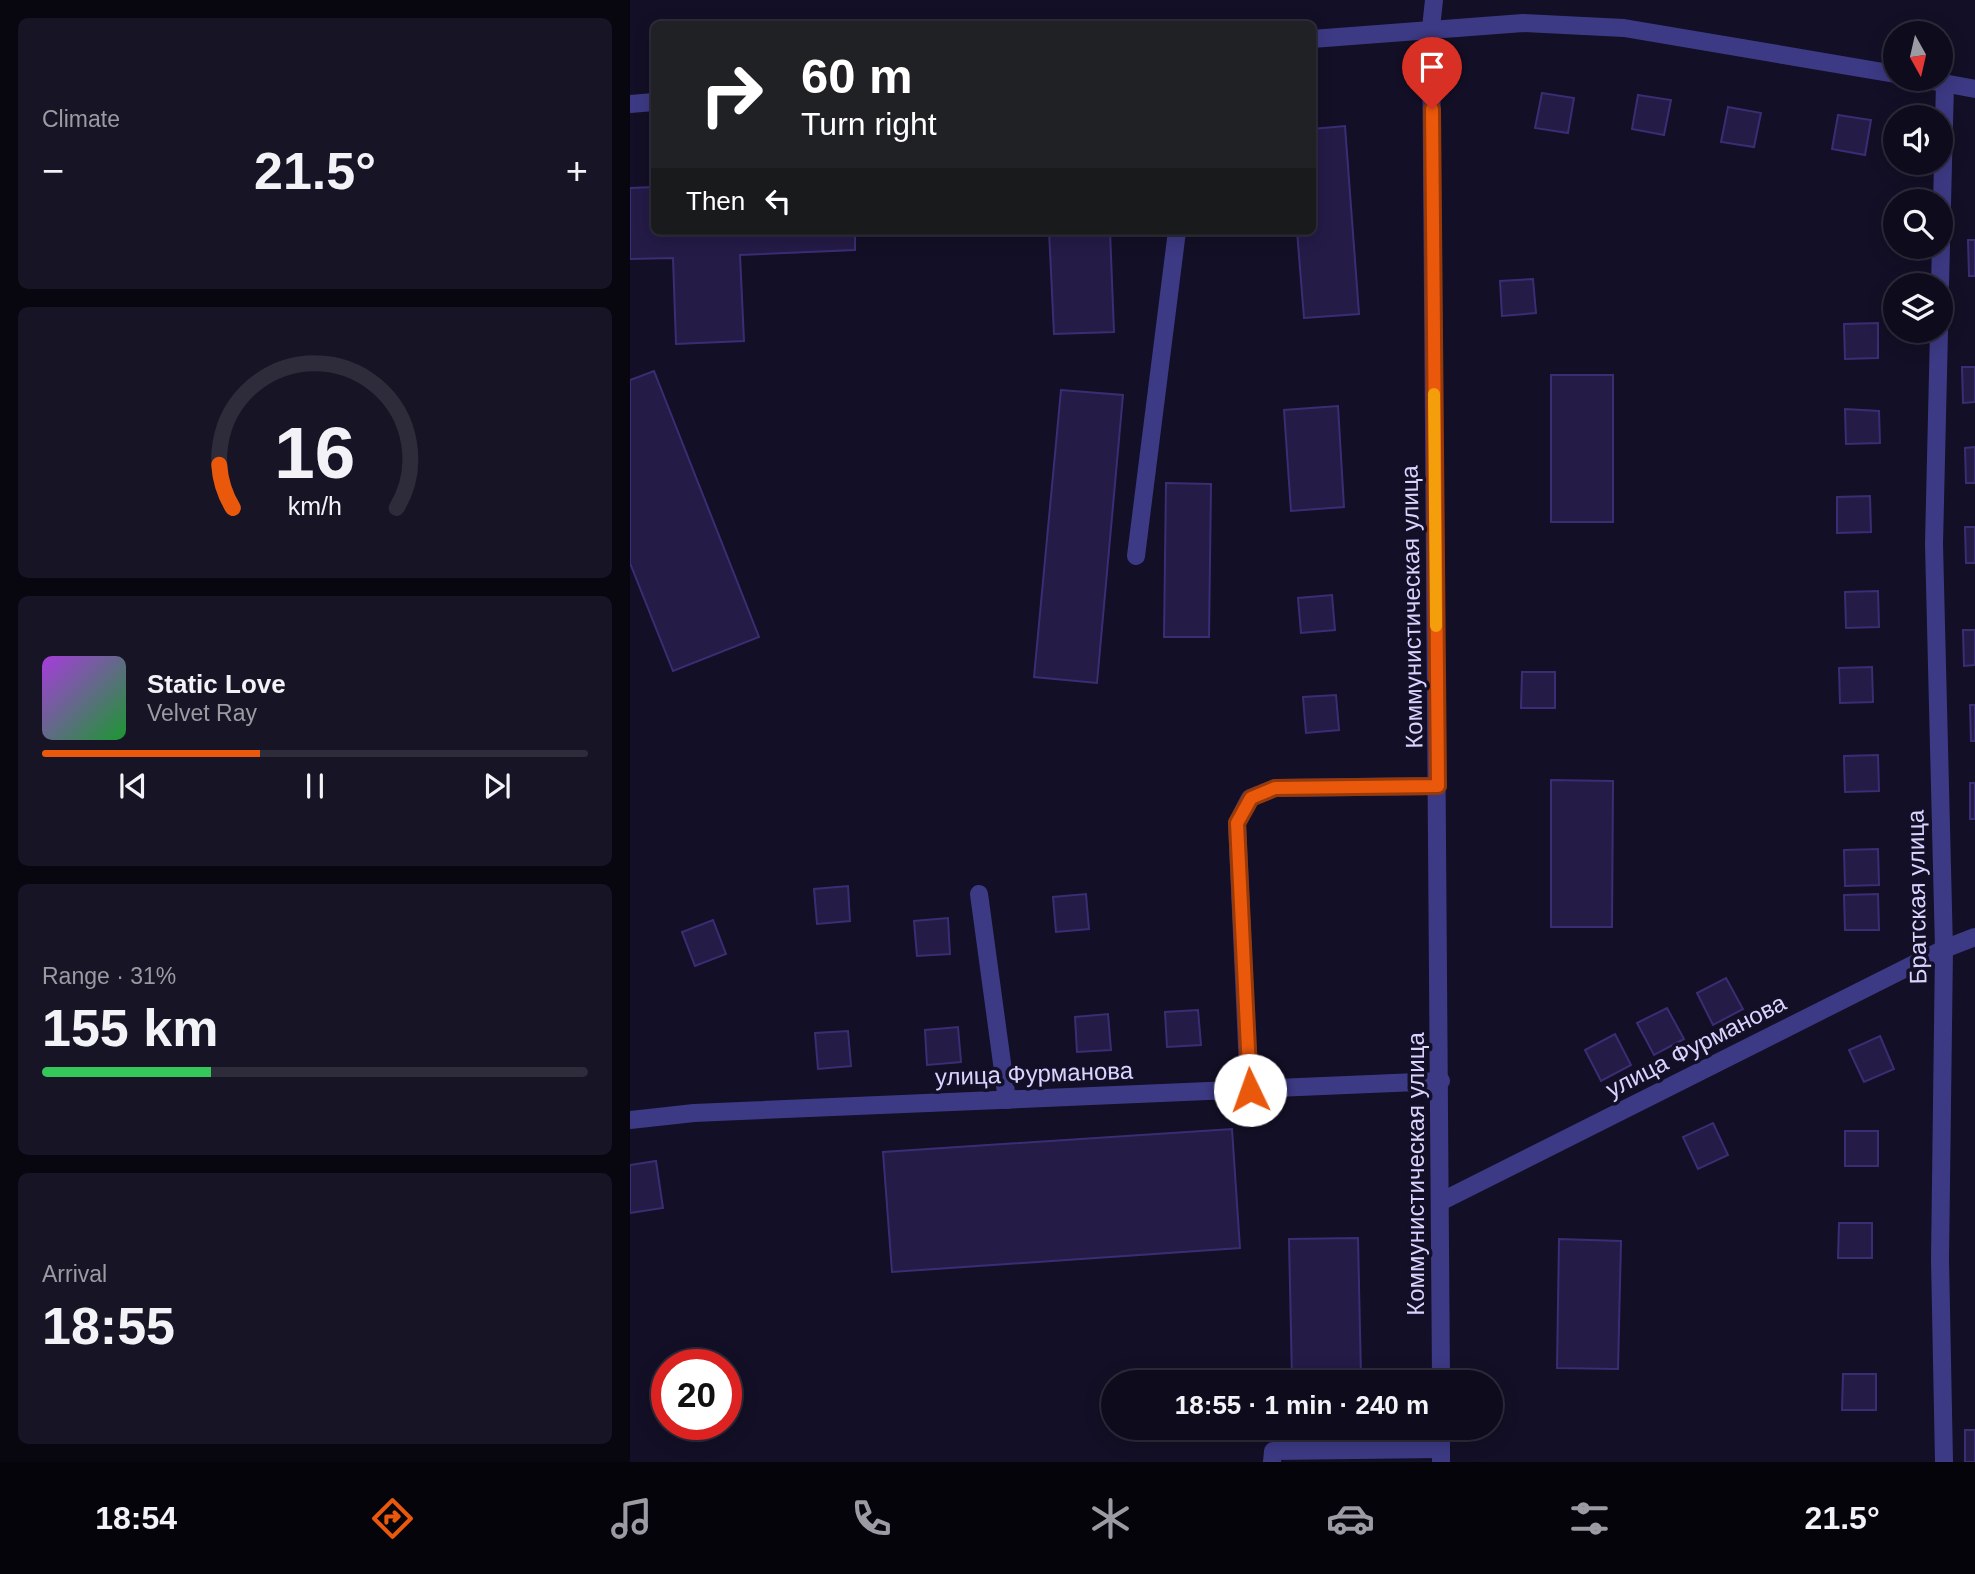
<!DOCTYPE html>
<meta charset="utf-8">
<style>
:root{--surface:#0e0b1c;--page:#171425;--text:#f1f3f6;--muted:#9b9ba3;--line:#2e2b3b;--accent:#ea580c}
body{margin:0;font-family:Arial,sans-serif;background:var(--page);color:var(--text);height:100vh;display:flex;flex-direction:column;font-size:26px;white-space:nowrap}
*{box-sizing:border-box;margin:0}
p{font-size:23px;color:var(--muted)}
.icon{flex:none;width:38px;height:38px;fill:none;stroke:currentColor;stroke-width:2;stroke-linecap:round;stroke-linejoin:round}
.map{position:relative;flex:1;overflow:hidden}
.side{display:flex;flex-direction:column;gap:18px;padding:18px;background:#08060f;width:630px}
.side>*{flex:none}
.banner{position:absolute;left:21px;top:21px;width:665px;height:214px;border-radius:10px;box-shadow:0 4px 18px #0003,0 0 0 2px var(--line);background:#202124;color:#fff;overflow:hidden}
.needle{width:46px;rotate:172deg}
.fabs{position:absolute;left:1253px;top:21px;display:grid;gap:14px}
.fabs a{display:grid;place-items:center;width:70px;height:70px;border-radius:50%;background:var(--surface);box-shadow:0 4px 18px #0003,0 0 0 2px var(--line);font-size:35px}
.speed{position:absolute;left:21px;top:1349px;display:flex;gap:14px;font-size:35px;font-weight:700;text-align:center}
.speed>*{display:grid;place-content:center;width:91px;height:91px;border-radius:50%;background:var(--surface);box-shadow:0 4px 18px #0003,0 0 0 2px var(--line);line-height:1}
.speed .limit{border:10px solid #d22;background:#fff;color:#111}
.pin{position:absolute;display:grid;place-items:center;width:60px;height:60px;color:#fff;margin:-72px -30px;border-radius:50% 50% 50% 0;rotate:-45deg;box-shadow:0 0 7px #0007}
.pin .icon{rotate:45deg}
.me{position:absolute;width:77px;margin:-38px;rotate:357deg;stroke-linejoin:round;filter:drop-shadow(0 0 5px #0008)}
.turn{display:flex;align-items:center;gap:24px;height:147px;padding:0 35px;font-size:32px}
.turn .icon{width:91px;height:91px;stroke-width:2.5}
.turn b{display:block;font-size:49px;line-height:60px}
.then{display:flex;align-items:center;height:66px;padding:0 35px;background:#0003;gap:14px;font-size:26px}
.big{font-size:52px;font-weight:600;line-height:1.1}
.side .tile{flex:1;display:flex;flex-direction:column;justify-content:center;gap:10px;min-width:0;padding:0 24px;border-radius:10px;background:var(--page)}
.side .dial{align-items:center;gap:0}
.dial svg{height:182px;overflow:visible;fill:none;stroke:var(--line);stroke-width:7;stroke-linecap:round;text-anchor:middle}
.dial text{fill:var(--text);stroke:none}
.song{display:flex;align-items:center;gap:21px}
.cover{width:84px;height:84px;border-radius:10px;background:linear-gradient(135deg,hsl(280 70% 55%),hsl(130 70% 35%))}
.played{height:7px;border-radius:4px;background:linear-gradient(90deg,var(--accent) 40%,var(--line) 40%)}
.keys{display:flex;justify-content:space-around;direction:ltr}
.heat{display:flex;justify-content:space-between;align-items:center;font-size:38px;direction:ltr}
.charge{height:10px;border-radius:5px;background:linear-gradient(90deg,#34c759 31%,var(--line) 0)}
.trip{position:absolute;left:471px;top:1370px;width:402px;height:70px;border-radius:35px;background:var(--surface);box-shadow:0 4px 18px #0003,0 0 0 2px var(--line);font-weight:600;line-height:70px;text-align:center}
.tabs{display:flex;height:112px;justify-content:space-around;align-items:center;background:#06040b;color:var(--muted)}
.tabs .icon{width:49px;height:49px}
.tabs .on{color:var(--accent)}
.tabs b{font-size:32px;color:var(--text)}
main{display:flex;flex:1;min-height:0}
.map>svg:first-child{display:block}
.building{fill:#241b47;stroke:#3b2d73;stroke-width:2}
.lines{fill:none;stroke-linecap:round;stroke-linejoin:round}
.minor{stroke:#3d3a85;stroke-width:18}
.route-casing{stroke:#983908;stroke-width:18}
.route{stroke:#ea580c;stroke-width:12}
.slow{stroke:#f59e0b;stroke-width:12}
.labels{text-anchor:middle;stroke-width:7;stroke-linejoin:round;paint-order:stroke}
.street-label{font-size:24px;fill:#d9d4ff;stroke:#130f26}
</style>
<main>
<section class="side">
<div class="tile"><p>Climate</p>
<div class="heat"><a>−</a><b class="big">21.5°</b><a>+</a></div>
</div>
<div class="tile dial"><svg viewBox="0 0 100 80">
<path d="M14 69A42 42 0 1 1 86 69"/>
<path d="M14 69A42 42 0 0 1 8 50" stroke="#ea580c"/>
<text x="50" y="56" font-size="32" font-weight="700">16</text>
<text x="50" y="72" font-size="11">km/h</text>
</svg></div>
<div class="tile">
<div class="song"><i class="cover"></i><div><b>Static Love</b><p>Velvet Ray</p></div></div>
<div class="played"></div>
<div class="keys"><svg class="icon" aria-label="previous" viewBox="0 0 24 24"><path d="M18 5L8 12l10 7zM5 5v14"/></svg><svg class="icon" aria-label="pause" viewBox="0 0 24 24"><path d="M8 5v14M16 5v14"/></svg><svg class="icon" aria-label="next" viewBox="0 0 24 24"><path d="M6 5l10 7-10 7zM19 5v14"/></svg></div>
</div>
<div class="tile"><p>Range · 31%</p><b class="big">155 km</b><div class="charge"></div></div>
<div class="tile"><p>Arrival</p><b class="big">18:55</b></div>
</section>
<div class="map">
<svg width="1345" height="1462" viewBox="0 0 1345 1462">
<rect width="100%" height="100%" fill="#130f26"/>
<g class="building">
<polygon points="912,93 944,98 938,133 905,128"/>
<polygon points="1008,95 1041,100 1034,135 1002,129"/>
<polygon points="1098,107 1131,113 1124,147 1091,142"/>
<polygon points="1208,115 1241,120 1235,155 1202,149"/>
<polygon points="715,126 729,314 674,318 667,231 682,231 682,129"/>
<polygon points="24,187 24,231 225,231 225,250 110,255 114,341 46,344 43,258 0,259 0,188"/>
<polygon points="419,231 480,231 484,332 424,334"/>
<polygon points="1338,240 1345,240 1345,276 1339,276"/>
<polygon points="903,279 906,313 872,316 870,281"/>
<polygon points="1248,323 1248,358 1215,359 1214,324"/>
<polygon points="1332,367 1345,367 1345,402 1333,403"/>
<polygon points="24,371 129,637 43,671 0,563 0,380"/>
<rect x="921" y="375" width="62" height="147"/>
<polygon points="431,390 493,395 467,683 404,677"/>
<polygon points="708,406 714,507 661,511 654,410"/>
<polygon points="1215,409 1249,411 1250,443 1216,444"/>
<polygon points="1345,447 1345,483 1336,483 1335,448"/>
<polygon points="536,483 581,484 579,637 534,637"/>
<polygon points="1240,496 1241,532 1207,533 1207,497"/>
<polygon points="1335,527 1345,527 1345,563 1336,563"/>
<polygon points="1248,591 1249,627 1216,628 1215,592"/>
<polygon points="702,595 705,630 671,633 668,598"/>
<polygon points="1333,630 1345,630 1345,665 1334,666"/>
<polygon points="1242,667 1243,702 1210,703 1209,668"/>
<polygon points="892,672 925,672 925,708 891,708"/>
<polygon points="706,695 709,730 676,733 673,697"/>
<polygon points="1340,705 1345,705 1345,741 1341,741"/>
<polygon points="1248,755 1249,791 1215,792 1214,756"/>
<polygon points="921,780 983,781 982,927 921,927"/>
<rect x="1340" y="783" width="5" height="36"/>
<polygon points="1248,849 1249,885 1215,886 1214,850"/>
<polygon points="218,886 220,921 187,924 184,889"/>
<polygon points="456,894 459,929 426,932 423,897"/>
<polygon points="1248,894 1249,930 1215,930 1214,895"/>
<polygon points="318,918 320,954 287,956 284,921"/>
<polygon points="83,920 96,954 65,966 52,932"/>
<polygon points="1096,978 1113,1009 1083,1025 1067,993"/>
<polygon points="1037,1008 1054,1039 1024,1055 1007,1023"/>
<polygon points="568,1010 571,1045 537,1047 535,1012"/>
<polygon points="478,1014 481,1050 447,1052 445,1017"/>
<polygon points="328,1027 331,1062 297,1065 295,1030"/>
<polygon points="218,1031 221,1066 188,1069 185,1033"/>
<polygon points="985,1034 1001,1065 971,1081 955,1050"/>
<polygon points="1250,1036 1264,1069 1234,1082 1219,1050"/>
<polygon points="1083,1123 1098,1155 1068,1169 1053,1137"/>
<polygon points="602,1129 610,1248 262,1272 253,1152"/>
<rect x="1215" y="1131" width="33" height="35"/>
<polygon points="26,1161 33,1208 0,1213 0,1165"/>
<polygon points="1209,1223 1242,1223 1242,1258 1208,1258"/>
<polygon points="728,1238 731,1377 662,1379 659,1239"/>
<polygon points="929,1239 991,1241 988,1369 927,1368"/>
<polygon points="1213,1374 1246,1374 1246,1410 1212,1410"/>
<rect x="1335" y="1430" width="10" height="32"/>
</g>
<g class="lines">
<g class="minor">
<polyline points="804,0 801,28 811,1382"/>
<polyline points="682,39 893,23 994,28 1265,74"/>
<polyline points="1292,79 1345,89"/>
<polyline points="0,104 24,102"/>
<polyline points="1310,285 1315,83"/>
<polyline points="1309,331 1304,544 1314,949 1310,1259 1314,1462"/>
<polyline points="506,556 547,231"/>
<polyline points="349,894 377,1100"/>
<polyline points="619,1090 607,823 620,798 645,788 808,786"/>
<polyline points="0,1120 64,1113 811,1081"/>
<polyline points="810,1202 1314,949 1345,937"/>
<polyline points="811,1428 811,1462"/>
<polyline points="642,1462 643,1451 811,1449"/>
</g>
</g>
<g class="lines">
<g class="route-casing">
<polyline id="route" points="620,1090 607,823 621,798 645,788 808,786 802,109"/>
</g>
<use href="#route" class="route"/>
<polyline class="slow" points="804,394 806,626"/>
</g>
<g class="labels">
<g class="street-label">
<text transform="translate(782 607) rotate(-91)" y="8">Коммунистическая улица</text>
<text transform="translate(1287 897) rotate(-91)" y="8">Братская улица</text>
<text transform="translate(1066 1046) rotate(-27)" y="8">улица Фурманова</text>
<text transform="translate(404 1074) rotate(-2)" y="8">улица Фурманова</text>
<text transform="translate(786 1174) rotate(-90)" y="8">Коммунистическая улица</text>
</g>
</g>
</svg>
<div class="fabs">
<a><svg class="needle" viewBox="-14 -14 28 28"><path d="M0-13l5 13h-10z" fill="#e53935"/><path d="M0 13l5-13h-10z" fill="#9b9ba3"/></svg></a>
<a><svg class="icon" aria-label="sound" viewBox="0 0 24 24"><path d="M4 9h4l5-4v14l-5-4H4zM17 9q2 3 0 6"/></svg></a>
<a><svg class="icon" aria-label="search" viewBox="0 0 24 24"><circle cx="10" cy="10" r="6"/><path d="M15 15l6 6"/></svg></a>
<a><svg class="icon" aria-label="layers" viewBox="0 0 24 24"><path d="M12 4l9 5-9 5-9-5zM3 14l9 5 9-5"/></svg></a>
</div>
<div class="speed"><div class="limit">20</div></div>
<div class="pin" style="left:802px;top:109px;background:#d93025"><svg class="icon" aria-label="arrive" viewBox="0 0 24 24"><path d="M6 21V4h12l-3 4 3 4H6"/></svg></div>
<svg class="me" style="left:620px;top:1090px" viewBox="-20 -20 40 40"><circle r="19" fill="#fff"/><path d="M0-13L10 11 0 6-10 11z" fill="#ea580c"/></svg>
<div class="trip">18:55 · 1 min · 240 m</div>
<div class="banner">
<div class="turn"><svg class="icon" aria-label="right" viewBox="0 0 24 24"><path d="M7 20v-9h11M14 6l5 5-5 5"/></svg><div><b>60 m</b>Turn right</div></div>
<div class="then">Then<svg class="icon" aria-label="left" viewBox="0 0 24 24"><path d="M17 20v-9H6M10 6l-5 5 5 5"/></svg></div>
</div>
</div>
</main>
<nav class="tabs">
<b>18:54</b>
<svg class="icon on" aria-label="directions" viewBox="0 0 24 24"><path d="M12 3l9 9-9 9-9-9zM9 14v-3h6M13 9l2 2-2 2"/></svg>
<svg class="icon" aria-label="music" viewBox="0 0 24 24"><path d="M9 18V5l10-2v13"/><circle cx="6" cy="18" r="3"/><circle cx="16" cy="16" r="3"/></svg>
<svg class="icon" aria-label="phone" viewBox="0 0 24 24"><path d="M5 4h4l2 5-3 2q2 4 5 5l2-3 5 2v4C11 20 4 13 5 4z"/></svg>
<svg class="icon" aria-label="climate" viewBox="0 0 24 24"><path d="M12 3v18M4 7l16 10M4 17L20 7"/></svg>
<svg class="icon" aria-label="car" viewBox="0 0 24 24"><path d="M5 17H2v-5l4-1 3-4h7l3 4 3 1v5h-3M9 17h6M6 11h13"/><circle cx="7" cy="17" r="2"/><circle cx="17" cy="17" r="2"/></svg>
<svg class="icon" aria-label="filters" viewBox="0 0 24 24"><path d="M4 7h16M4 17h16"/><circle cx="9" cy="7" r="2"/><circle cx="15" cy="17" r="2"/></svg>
<b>21.5°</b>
</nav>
